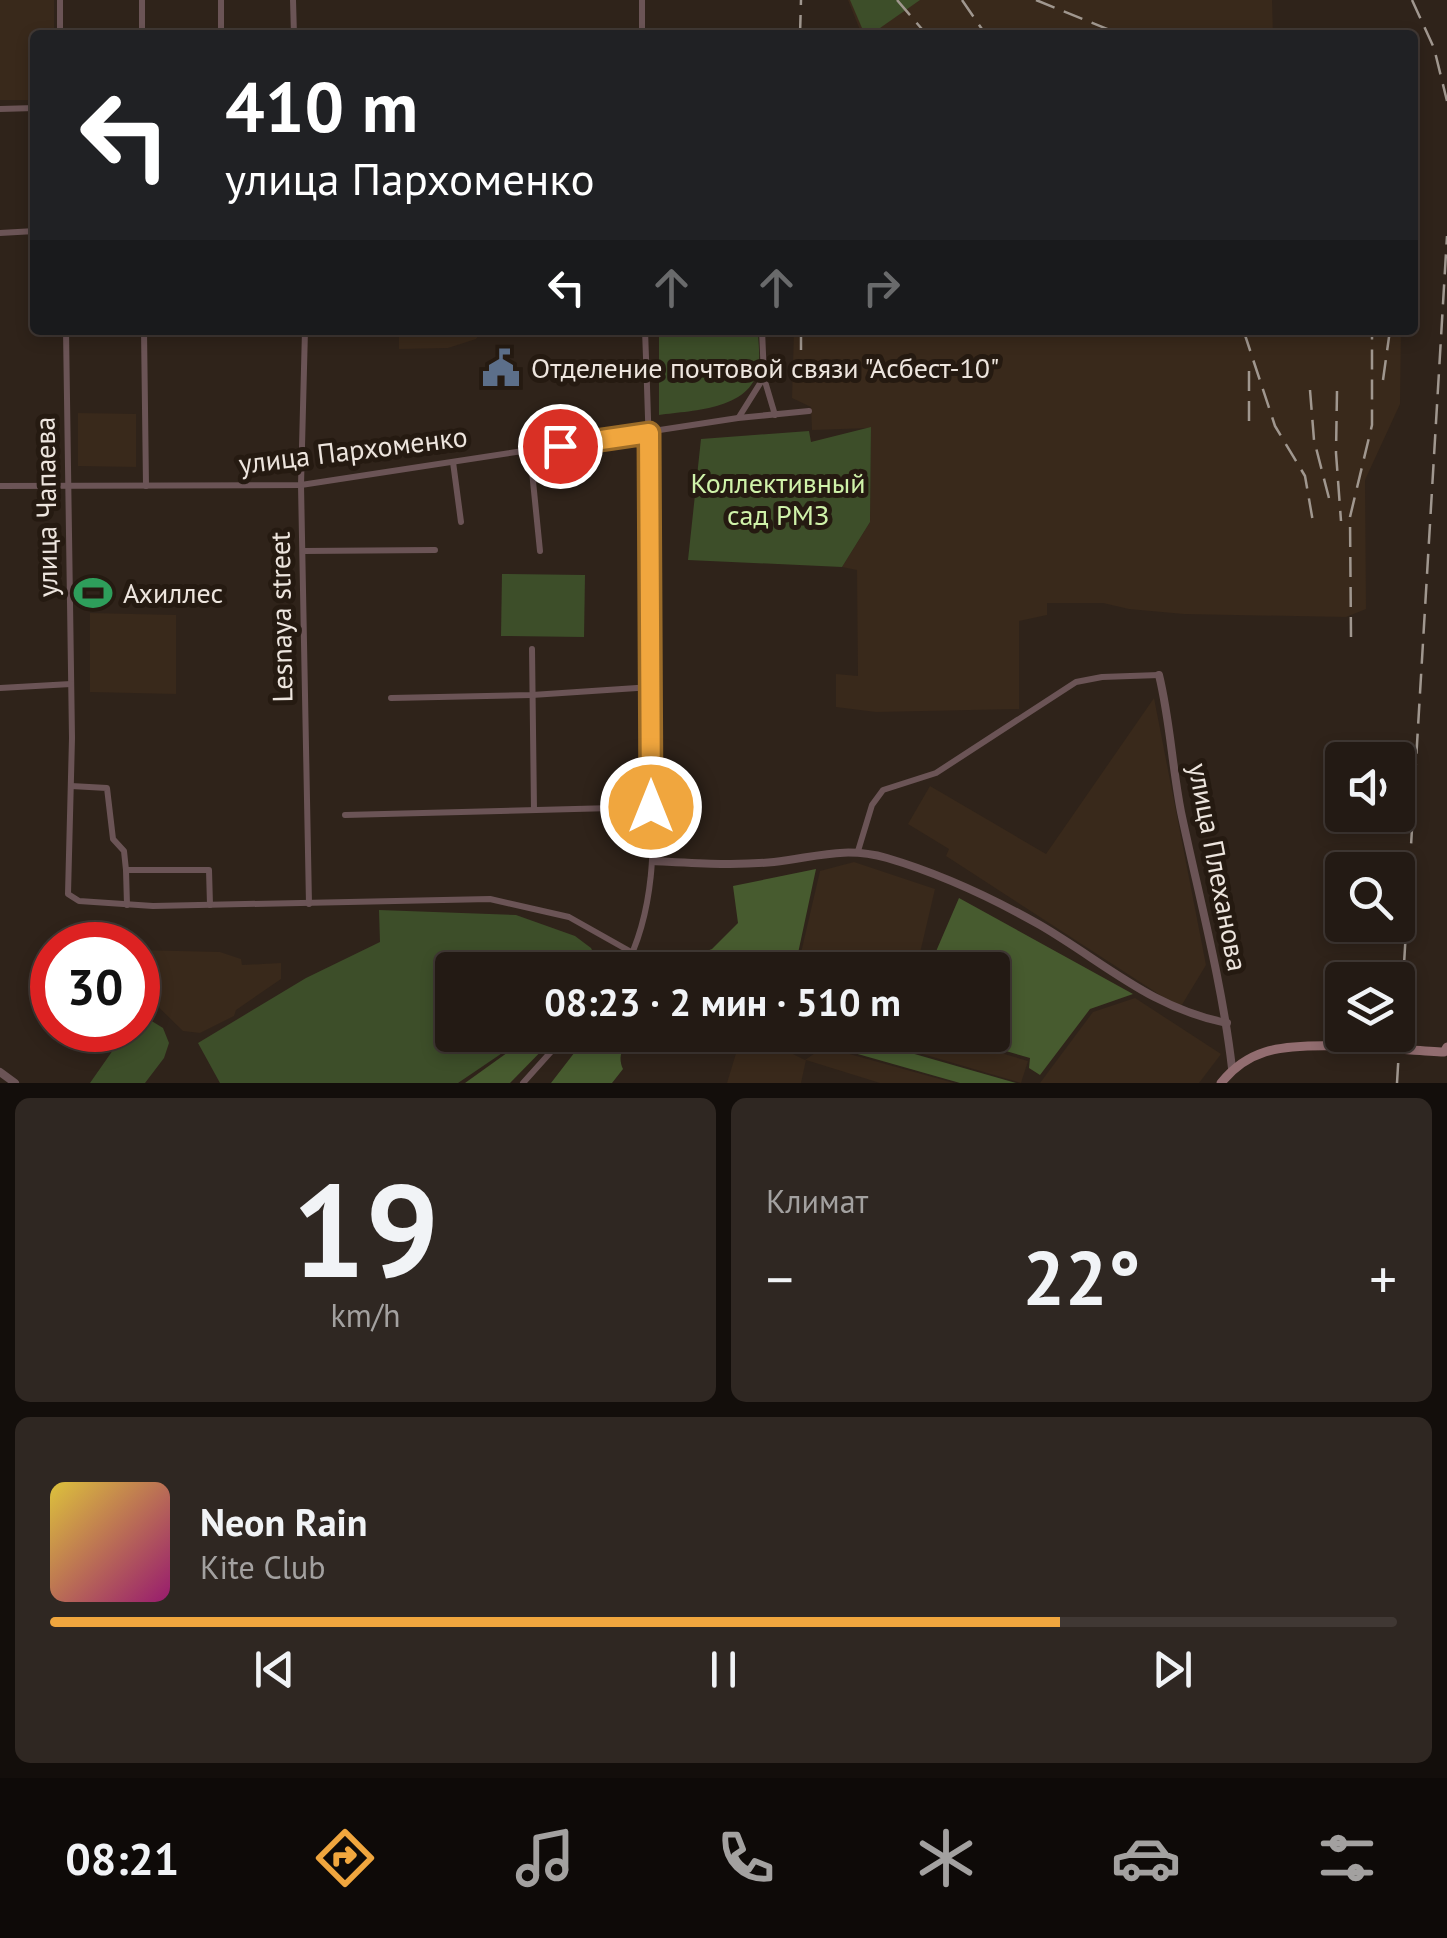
<!DOCTYPE html>
<html lang="ru">
<meta charset="utf-8">
<style>
:root{--surface:#231a14;--page:#2f2722;--text:#f1f3f6;--muted:#a3a1a0;--line:#403834;--accent:#f0a63e}
body{margin:0;font-family:"PT Sans",sans-serif;background:var(--page);color:var(--text);height:100vh;display:flex;flex-direction:column;font-size:38px;white-space:nowrap}
*{box-sizing:border-box;margin:0}
p{font-size:32px;color:var(--muted)}
.icon{flex:none;width:55px;height:55px;fill:none;stroke:currentColor;stroke-width:2;stroke-linecap:round;stroke-linejoin:round}
.map{position:relative;height:1083px;overflow:hidden}
.side{display:flex;flex-direction:column;gap:15px;padding:15px;background:#130e0b;flex:1}
.side>*{flex:none}
.guide{position:absolute;left:30px;top:30px;width:1388px;height:305px;border-radius:10px;box-shadow:0 5px 15px #0003,0 0 0 2px var(--line);background:#202124;color:#fff;overflow:hidden}
.tools{position:absolute;left:1325px;top:742px;display:grid;gap:20px}
.tools a{display:grid;place-items:center;width:90px;height:90px;border-radius:10px;background:var(--surface);box-shadow:0 5px 15px #0003,0 0 0 2px var(--line);font-size:50px}
.speed{position:absolute;left:30px;top:922px;display:flex;gap:20px;font-size:50px;font-weight:700;text-align:center}
.speed>*{display:grid;place-content:center;width:130px;height:130px;border-radius:50%;background:var(--surface);box-shadow:0 5px 15px #0003,0 0 0 2px var(--line);line-height:1}
.speed .limit{border:15px solid #d22;background:#fff;color:#111}
.pin{position:absolute;display:grid;place-items:center;width:85px;height:85px;color:#fff;margin:-42px;border:5px solid #fff;border-radius:50%;box-shadow:0 2px 10px #0007}
.me{position:absolute;width:110px;margin:-55px;rotate:0deg;stroke-linejoin:round;filter:drop-shadow(0 0 8px #0008)}
.turn{display:flex;align-items:center;gap:35px;height:210px;padding:0 30px;font-size:45px}
.turn .icon{width:130px;height:130px;stroke-width:2.5}
.turn b{display:block;font-size:70px;line-height:85px}
.lanes{display:flex;align-items:center;height:95px;padding:0 30px;background:#0003;justify-content:center;gap:50px;direction:ltr}
.lanes .off{opacity:.35}
.big{font-size:75px;font-weight:700;line-height:1.1}
.side .tile{flex:1;display:flex;flex-direction:column;justify-content:center;gap:15px;min-width:0;padding:0 35px;border-radius:15px;background:var(--page)}
.side .dial{align-items:center;gap:0}
.dial b{font-size:130px;line-height:1}
.song{display:flex;align-items:center;gap:30px}
.cover{width:120px;height:120px;border-radius:15px;background:linear-gradient(135deg,hsl(50 70% 55%),hsl(320 70% 35%))}
.played{height:10px;border-radius:5px;background:linear-gradient(90deg,var(--accent) 75%,var(--line) 75%)}
.keys{display:flex;justify-content:space-around;direction:ltr}
.heat{display:flex;justify-content:space-between;align-items:center;font-size:55px;direction:ltr}
.side .tiles{flex:1;display:grid;gap:15px;grid-template-columns:1fr 1fr}
.tile:last-child{grid-column:span 2}
.trip{position:absolute;left:435px;top:952px;width:575px;height:100px;border-radius:10px;background:var(--surface);box-shadow:0 5px 15px #0003,0 0 0 2px var(--line);font-weight:700;line-height:100px;text-align:center}
.tab-bar{display:flex;height:160px;justify-content:space-around;align-items:center;background:#0e0a08;color:var(--muted)}
.tab-bar .icon{width:70px;height:70px}
.tab-bar .active{color:var(--accent)}
.tab-bar b{font-size:45px;color:var(--text)}
.map>svg:first-child{display:block}
.built{fill:#39291b}
.green{fill:#3d4e29}
.forest{fill:#475b2f}
.lines{fill:none;stroke-linecap:round;stroke-linejoin:round}
.minor{stroke:#6b5456;stroke-width:6}
.tertiary{stroke:#6b5456;stroke-width:8}
.secondary{stroke:#926d70;stroke-width:9}
.rail{stroke:#a0978f;stroke-width:2.5;stroke-dasharray:20 10;stroke-linecap:butt}
.route-casing{stroke:#9c6c28;stroke-width:25}
.route{stroke:#f0a63e;stroke-width:18}
.labels{text-anchor:middle;stroke-width:10;stroke-linejoin:round;paint-order:stroke}
.poi-label{font-size:28px;fill:#ede5de;stroke:#251a11;text-anchor:start}
.street-label{font-size:28px;fill:#ede5de;stroke:#251a11}
.park-label{font-size:28px;fill:#cff2a9;stroke:#251a11}
</style>
<div class="map">
<svg width="1447" height="1083" viewBox="0 0 1447 1083">
<rect width="100%" height="100%" fill="#2f231a"/>
<g class="built">
<polygon points="0,0 54,0 54,35 35,35 35,100 0,100"/>
<polygon points="848,0 1272,0 1273,35 862,35"/>
<polygon points="399,330 482,330 476,339 448,348 399,349"/>
<polygon points="794,330 1401,330 1400,404 1365,480 1366,609 1346,617 1184,614 1129,609 1103,603 1047,603 1047,615 1019,621 1019,709 876,712 836,707 836,674 858,676 857,570 842,567 870,522 871,428 812,430 811,407 792,398"/>
<polygon points="78,413 136,414 136,467 78,466"/>
<polygon points="90,613 176,615 176,694 90,692"/>
<polygon points="1154,698 1206,965 1180,1008 946,856 949,849 908,824 930,786 1046,854"/>
<polygon points="854,862 935,889 916,970 797,970 820,871"/>
<polygon points="138,950 220,952 241,959 242,965 281,963 281,979 236,1010 234,1016 200,1033 183,1031 138,987"/>
<polygon points="1135,998 1221,1054 1199,1083 1040,1083 1093,1012"/>
<polygon points="858,1035 940,1035 1028,1061 1021,1083"/>
<polygon points="761,1038 805,1060 824,1047 954,1083 880,1083 806,1060 801,1083 727,1083 737,1050"/>
</g>
<g class="green">
<polygon points="850,0 920,0 870,35 865,35"/>
<path d="M659,330H758C758,341 760,352 759,363C755,410 694,410 659,415Z"/>
<polygon points="871,427 870,522 842,567 688,560 701,439 809,431 811,442"/>
<polygon points="502,574 585,575 584,637 501,636"/>
<polygon points="379,910 516,915 575,936 591,948 602,970 452,970 452,1035 529,1035 458,1083 220,1083 198,1043 306,978 380,942"/>
<polygon points="150,1020 163,1028 169,1043 164,1058 145,1083 90,1083 127,1030 138,1030 138,1022"/>
</g>
<g class="forest">
<polygon points="816,869 797,958 785,970 711,970 702,960 704,952 712,949 738,923 733,886"/>
<polygon points="959,898 1133,994 1090,1009 1040,1075 1029,1068 1030,1058 950,1035 992,1035 992,970 928,970"/>
<polygon points="532,1035 557,1035 510,1083 465,1083"/>
<path d="M588,1035H633C623,1046 617,1055 623,1069L612,1083H551Z"/>
<polygon points="829,1035 848,1035 1016,1083 960,1083 826,1045"/>
</g>
<g class="lines">
<g class="minor">
<polyline points="60,0 60,35"/>
<polyline points="221,0 221,35"/>
<polyline points="293,0 294,35"/>
<polyline points="142,35 142,0"/>
<polyline points="642,35 642,0"/>
<polyline points="0,109 35,108"/>
<polyline points="0,233 35,231"/>
<polyline points="66,330 72,738 68,894 79,901 153,906 490,899 569,917 633,953"/>
<polyline points="144,330 146,486"/>
<polyline points="305,330 301,485 309,904"/>
<polyline points="764,378 775,415"/>
<polyline points="739,417 764,377 762,330"/>
<polyline points="530,451 540,551"/>
<polyline points="453,462 461,522"/>
<polyline points="0,486 301,485 738,418 809,411"/>
<polyline points="303,551 435,550"/>
<polyline points="532,649 534,810"/>
<polyline points="0,688 71,684"/>
<polyline points="391,698 532,695 652,687"/>
<polyline points="71,786 107,788 113,839 124,851 126,870"/>
<polyline points="345,815 651,807"/>
<polyline points="858,851 872,805 883,790 936,773 1076,682 1102,677 1159,675"/>
<polyline points="127,905 126,870 209,870 210,905"/>
<path d="M624,970C664,896 651,806 652,725C653,593 650,461 645,330"/>
<polyline points="523,1083 566,1035"/>
</g>
<g class="tertiary">
<path d="M1159,675C1170,720 1172,766 1181,812C1199,897 1222,982 1232,1068"/>
<path d="M653,861C693,863 734,866 774,862C817,857 844,846 887,858C938,873 994,899 1040,925C1105,963 1151,1008 1227,1023"/>
<polyline points="0,1072 15,1083"/>
</g>
<path class="secondary" d="M1221,1083C1233,1068 1246,1058 1265,1052C1305,1039 1398,1050 1444,1052L1447,1047"/>
<g class="rail">
<polyline points="897,0 927,35"/>
<polyline points="962,0 986,35"/>
<polyline points="1036,0 1122,35"/>
<polyline points="1412,0 1434,48 1447,101"/>
<polyline points="800,35 801,0"/>
<polyline points="801,330 801,350"/>
<polyline points="1244,332 1275,426 1305,476 1313,522"/>
<polyline points="1383,380 1390,330"/>
<polyline points="1310,390 1314,440 1330,502"/>
<polyline points="1337,391 1336,453 1341,521"/>
<polyline points="1249,421 1249,370"/>
<polyline points="1351,637 1350,517 1372,425 1372,330"/>
<polyline points="1397,1083 1447,236"/>
</g>
</g>
<g class="lines">
<g class="route-casing">
<polyline id="route" points="560,446 649,433 651,807"/>
</g>
<use href="#route" class="route"/>
</g>
<defs>
<g id="civic-bare" transform="scale(3)"><path d="M-.6-6.5H3V-4.5H.6V-3L4-1V1h2V6H-6V1h2V-1L-.6-3ZM-1.2 2.5V6h2.4V2.5Z" fill="#5c6f8a" stroke="#251a11" stroke-width="2.5" paint-order="stroke"/></g>
<g id="stadium-bare" transform="scale(3)"><path d="M0-5a6.5 5 0 1 0 0 10a6.5 5 0 1 0 0-10ZM-3.5-1.8h7v3.6h-7Z" fill="#2e9e5b" stroke="#251a11" stroke-width="2.5" paint-order="stroke"/></g>
</defs>
<g fill-rule="evenodd">
<use href="#civic-bare" x="501" y="368"/>
<use href="#stadium-bare" x="93" y="593"/>
</g>
<g class="labels">
<g class="poi-label">
<text x="531" y="378">Отделение почтовой связи "Асбест-10"</text>
<text x="123" y="603">Ахиллес</text>
</g>
<g class="street-label">
<text transform="translate(353 450) rotate(-7)" y="10">улица Пархоменко</text>
<text transform="translate(46 507) rotate(-91)" y="10">улица Чапаева</text>
<text transform="translate(281 617) rotate(-91)" y="10">Lesnaya street</text>
<text transform="translate(1218 867) rotate(79)" y="10">улица Плеханова</text>
</g>
<g class="park-label">
<text x="778" y="493">Коллективный<tspan x="778" dy="32">сад РМЗ</tspan></text>
</g>
</g>
</svg>
<div class="tools">
<a><svg class="icon" aria-label="sound" viewBox="0 0 24 24"><path d="M4 9h4l5-4v14l-5-4H4zM17 9q2 3 0 6"/></svg></a>
<a><svg class="icon" aria-label="search" viewBox="0 0 24 24"><circle cx="10" cy="10" r="6"/><path d="M15 15l6 6"/></svg></a>
<a><svg class="icon" aria-label="layers" viewBox="0 0 24 24"><path d="M12 4l9 5-9 5-9-5zM3 14l9 5 9-5"/></svg></a>
</div>
<div class="speed"><div class="limit">30</div></div>
<div class="pin" style="left:560px;top:446px;background:#d93025"><svg class="icon" aria-label="arrive" viewBox="0 0 24 24"><path d="M6 21V4h12l-3 4 3 4H6"/></svg></div>
<svg class="me" style="left:651px;top:807px" viewBox="-20 -20 40 40"><circle r="17" fill="#f0a63e" stroke="#fff" stroke-width="3"/><path d="M0-11L8 9 0 5-8 9z" fill="#fff"/></svg>
<div class="trip">08:23 · 2 мин · 510 m</div>
<div class="guide">
<div class="turn"><svg class="icon" aria-label="left" viewBox="0 0 24 24"><path d="M17 20v-9H6M10 6l-5 5 5 5"/></svg><div><b>410 m</b>улица Пархоменко</div></div>
<div class="lanes"><svg class="icon" aria-label="left" viewBox="0 0 24 24"><path d="M17 20v-9H6M10 6l-5 5 5 5"/></svg><svg class="icon off" aria-label="ahead" viewBox="0 0 24 24"><path d="M12 20V5M6 11l6-6 6 6"/></svg><svg class="icon off" aria-label="ahead" viewBox="0 0 24 24"><path d="M12 20V5M6 11l6-6 6 6"/></svg><svg class="icon off" aria-label="right" viewBox="0 0 24 24"><path d="M7 20v-9h11M14 6l5 5-5 5"/></svg></div>
</div>
</div>
<section class="side">
<div class="tiles">
<div class="tile dial"><b>19</b><p>km/h</p></div>
<div class="tile"><p>Климат</p>
<div class="heat"><a>−</a><b class="big">22°</b><a>+</a></div>
</div>
<div class="tile">
<div class="song"><i class="cover"></i><div><b>Neon Rain</b><p>Kite Club</p></div></div>
<div class="played"></div>
<div class="keys"><svg class="icon" aria-label="previous" viewBox="0 0 24 24"><path d="M18 5L8 12l10 7zM5 5v14"/></svg><svg class="icon" aria-label="pause" viewBox="0 0 24 24"><path d="M8 5v14M16 5v14"/></svg><svg class="icon" aria-label="next" viewBox="0 0 24 24"><path d="M6 5l10 7-10 7zM19 5v14"/></svg></div>
</div>
</div>
</section>
<nav class="tab-bar">
<b>08:21</b>
<svg class="icon active" aria-label="directions" viewBox="0 0 24 24"><path d="M12 3l9 9-9 9-9-9zM9 14v-3h6M13 9l2 2-2 2"/></svg>
<svg class="icon" aria-label="music" viewBox="0 0 24 24"><path d="M9 18V5l10-2v13"/><circle cx="6" cy="18" r="3"/><circle cx="16" cy="16" r="3"/></svg>
<svg class="icon" aria-label="phone" viewBox="0 0 24 24"><path d="M5 4h4l2 5-3 2q2 4 5 5l2-3 5 2v4C11 20 4 13 5 4z"/></svg>
<svg class="icon" aria-label="climate" viewBox="0 0 24 24"><path d="M12 3v18M4 7l16 10M4 17L20 7"/></svg>
<svg class="icon" aria-label="car" viewBox="0 0 24 24"><path d="M5 17H2v-5l4-1 3-4h7l3 4 3 1v5h-3M9 17h6M6 11h13"/><circle cx="7" cy="17" r="2"/><circle cx="17" cy="17" r="2"/></svg>
<svg class="icon" aria-label="filters" viewBox="0 0 24 24"><path d="M4 7h16M4 17h16"/><circle cx="9" cy="7" r="2"/><circle cx="15" cy="17" r="2"/></svg>
</nav>
